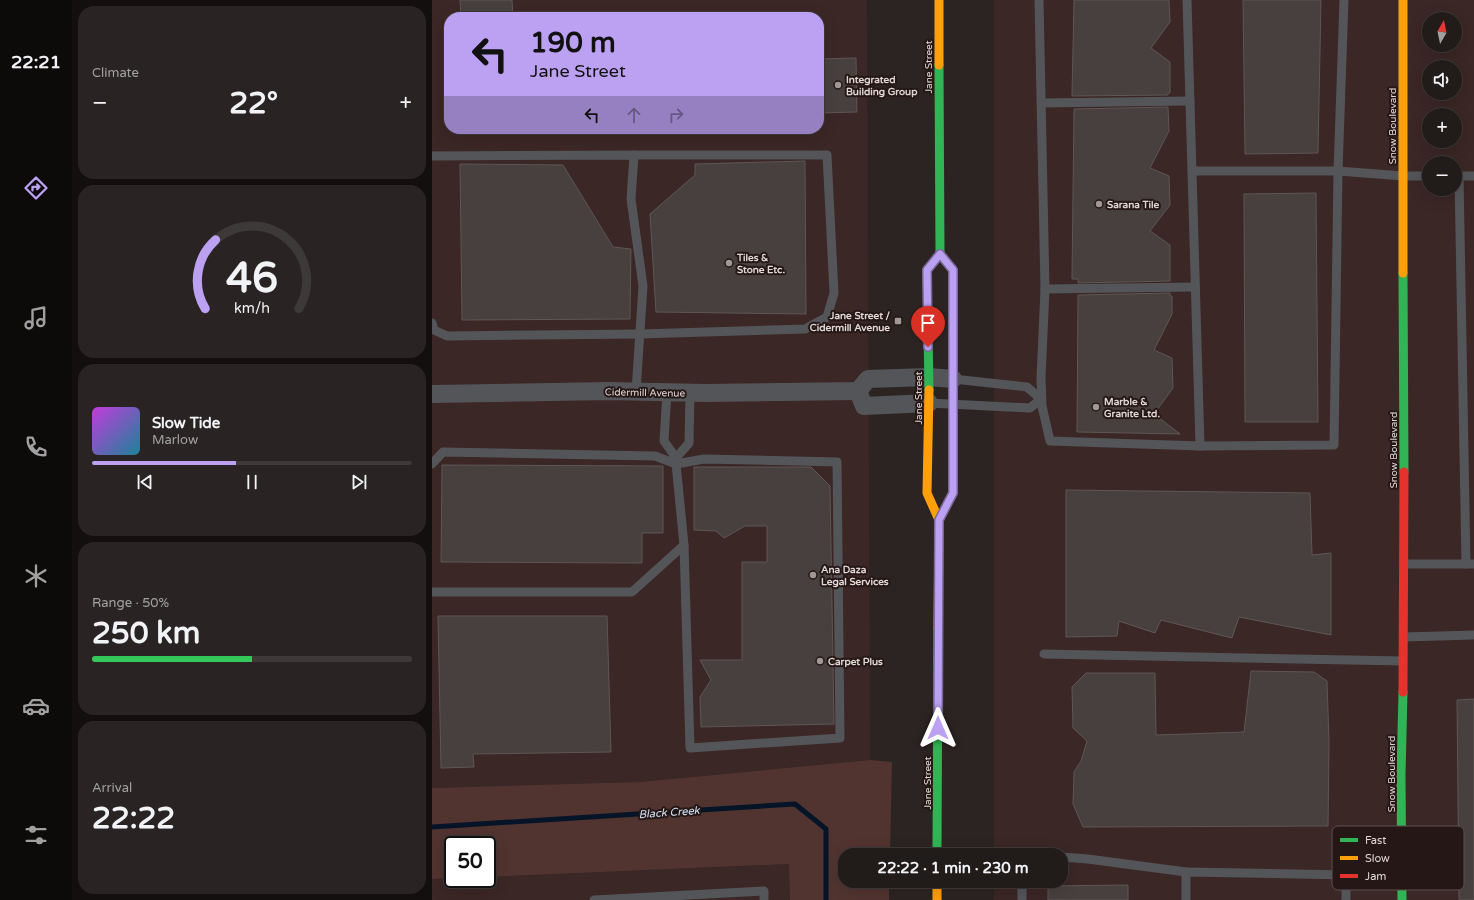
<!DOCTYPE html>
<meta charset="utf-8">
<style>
:root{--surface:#211b1a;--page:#292423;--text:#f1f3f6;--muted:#a2a1a2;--line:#3e3939;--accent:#bca0f2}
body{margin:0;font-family:"Varela Round",sans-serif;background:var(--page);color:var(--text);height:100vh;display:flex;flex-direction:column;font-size:15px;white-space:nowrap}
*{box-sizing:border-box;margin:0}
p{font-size:13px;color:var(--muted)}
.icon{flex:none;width:22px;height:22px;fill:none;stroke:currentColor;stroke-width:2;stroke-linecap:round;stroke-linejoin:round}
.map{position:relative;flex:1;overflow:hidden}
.sheet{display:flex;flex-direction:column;gap:6px;padding:6px;background:#120f0e;width:360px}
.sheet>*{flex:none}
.banner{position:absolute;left:12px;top:12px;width:380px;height:122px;border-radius:16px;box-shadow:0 4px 16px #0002,0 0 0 1px var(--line);background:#bca0f2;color:#111;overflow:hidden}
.needle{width:26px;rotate:9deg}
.tools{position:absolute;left:990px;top:12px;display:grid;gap:8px}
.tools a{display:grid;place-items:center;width:40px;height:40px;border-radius:50%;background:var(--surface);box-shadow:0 4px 16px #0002,0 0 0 1px var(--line);font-size:20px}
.speed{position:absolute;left:12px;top:836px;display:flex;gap:8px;font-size:20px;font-weight:700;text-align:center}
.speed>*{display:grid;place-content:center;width:52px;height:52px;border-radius:50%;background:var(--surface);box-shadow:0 4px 16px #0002,0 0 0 1px var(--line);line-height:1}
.speed .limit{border:2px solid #111;border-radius:6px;background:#fff;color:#111}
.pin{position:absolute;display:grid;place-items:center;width:34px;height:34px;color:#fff;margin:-41px -17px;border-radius:50% 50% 50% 0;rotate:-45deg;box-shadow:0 0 4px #0007}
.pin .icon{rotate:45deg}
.me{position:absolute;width:44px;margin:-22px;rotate:0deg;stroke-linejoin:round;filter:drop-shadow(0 0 3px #0008)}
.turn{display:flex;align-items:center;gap:14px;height:84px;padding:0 20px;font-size:18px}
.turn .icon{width:52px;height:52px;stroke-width:2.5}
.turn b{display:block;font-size:28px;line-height:34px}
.lanes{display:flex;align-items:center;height:38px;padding:0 20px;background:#0003;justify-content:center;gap:20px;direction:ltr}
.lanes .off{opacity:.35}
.big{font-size:30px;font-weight:700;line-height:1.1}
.sheet .tile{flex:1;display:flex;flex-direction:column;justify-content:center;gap:6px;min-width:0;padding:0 14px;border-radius:16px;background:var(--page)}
.sheet .dial{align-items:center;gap:0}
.dial svg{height:104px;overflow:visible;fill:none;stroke:var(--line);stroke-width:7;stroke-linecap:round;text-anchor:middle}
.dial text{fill:var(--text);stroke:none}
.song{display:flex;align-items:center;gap:12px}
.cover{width:48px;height:48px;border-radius:6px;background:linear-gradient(135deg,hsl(290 70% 55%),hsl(190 70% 35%))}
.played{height:4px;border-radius:2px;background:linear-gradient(90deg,var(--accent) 45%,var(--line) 45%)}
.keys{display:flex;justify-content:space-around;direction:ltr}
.heat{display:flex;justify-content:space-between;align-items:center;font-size:22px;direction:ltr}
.charge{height:6px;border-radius:3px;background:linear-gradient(90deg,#34c759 50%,var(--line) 0)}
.trip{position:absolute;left:406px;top:848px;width:230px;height:40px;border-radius:16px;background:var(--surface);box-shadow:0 4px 16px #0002,0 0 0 1px var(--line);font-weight:700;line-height:40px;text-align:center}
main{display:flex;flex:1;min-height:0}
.tabs{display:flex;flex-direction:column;width:72px;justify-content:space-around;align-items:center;background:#0d0b0a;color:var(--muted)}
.tabs .icon{width:28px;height:28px}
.tabs .on{color:var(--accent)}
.tabs b{font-size:18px;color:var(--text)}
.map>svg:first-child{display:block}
.built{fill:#3b2725;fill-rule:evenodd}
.green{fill:#513430}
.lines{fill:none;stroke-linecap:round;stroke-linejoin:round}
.stream{stroke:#051427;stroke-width:5}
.building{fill:#47403f;stroke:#5e5755}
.lane{stroke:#545559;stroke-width:9}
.street{stroke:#545559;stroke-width:18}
.fast{stroke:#30b455;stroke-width:9}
.slow{stroke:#ff9f0a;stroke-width:9}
.jam{stroke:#e5322d;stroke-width:9}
.route-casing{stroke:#7a689d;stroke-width:10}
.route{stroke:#bca0f2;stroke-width:7}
.poi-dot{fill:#a19896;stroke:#251715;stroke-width:1.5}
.labels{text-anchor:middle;stroke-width:4;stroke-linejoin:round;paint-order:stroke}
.street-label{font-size:10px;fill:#e0d6d5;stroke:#251715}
.poi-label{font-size:10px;font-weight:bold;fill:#e0d6d5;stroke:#251715;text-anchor:start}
.water-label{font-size:11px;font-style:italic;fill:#d1e1f5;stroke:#251715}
.key{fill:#251715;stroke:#5d504f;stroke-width:1}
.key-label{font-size:11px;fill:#e0d6d5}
</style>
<main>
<nav class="tabs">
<b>22:21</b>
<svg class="icon on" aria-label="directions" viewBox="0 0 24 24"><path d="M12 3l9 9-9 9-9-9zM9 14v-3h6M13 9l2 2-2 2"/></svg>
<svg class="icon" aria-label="music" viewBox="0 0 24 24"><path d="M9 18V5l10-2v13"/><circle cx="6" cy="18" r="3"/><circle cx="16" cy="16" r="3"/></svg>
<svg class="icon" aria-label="phone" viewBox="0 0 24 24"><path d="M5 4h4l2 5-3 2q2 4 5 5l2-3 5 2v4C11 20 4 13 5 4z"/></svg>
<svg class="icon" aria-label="climate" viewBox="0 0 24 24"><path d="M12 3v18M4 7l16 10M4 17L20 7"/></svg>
<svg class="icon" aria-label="car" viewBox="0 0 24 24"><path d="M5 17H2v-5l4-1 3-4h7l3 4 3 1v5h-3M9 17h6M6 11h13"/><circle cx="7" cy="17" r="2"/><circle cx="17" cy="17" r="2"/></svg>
<svg class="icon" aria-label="filters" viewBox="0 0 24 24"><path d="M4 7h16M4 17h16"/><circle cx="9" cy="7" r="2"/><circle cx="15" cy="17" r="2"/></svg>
</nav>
<section class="sheet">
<div class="tile"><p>Climate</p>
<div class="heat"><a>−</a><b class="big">22°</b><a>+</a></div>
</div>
<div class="tile dial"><svg viewBox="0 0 100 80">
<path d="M14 69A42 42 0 1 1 86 69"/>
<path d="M14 69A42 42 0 0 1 22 16" stroke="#bca0f2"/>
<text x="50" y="56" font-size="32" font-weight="700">46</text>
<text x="50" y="72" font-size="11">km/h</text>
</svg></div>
<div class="tile">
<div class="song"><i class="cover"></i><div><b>Slow Tide</b><p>Marlow</p></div></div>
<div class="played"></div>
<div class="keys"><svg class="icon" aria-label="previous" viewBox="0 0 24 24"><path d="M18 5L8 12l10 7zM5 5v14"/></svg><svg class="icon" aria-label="pause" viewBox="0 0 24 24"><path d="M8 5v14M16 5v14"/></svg><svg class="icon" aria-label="next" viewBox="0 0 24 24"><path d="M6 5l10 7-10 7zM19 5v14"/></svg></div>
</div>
<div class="tile"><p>Range · 50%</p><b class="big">250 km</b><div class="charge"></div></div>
<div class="tile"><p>Arrival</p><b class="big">22:22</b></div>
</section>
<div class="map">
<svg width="1042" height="900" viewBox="0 0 1042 900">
<rect width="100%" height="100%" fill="#2c2422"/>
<g class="built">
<path d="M0,0H435L438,760L208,782L0,788ZM17,17H387V129H17Z"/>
<path d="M562,0H1042V900H562V881H629V855H562ZM997,19H1023V45H997ZM997,67H1023V93H997ZM997,115H1023V141H997ZM997,163H1023V189H997Z"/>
<polygon points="358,864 358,900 0,900 0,879 55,879 55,877"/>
</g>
<polygon class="green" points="438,760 460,762 458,855 413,855 413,881 457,881 457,900 358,900 357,864 55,877 55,845 21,845 21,878 0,879 0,788 208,782"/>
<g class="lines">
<polyline class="stream" points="0,827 363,804 394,829 394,900"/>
</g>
<g class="building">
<polygon points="28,0 80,0 81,17 29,17"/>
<polygon points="642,0 737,0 738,22 719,48 738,62 738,93 736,93 736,95 640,96"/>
<polygon points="811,0 889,0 886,153 813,154"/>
<polygon points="424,58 425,112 387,113 387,59"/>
<polygon points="736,107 737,131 718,168 737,176 738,205 718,231 738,245 738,281 646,283 646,279 640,279 642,109"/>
<polygon points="373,161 374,314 224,312 218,214 263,175 263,164"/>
<polygon points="28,164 131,165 181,247 199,249 198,319 30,320"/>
<polygon points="884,193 886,422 813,422 812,194"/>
<polygon points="738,293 738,296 740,296 740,314 722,350 740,358 741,388 722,414 748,434 645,432 646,295"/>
<polygon points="10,465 231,466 231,533 210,533 210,563 9,562"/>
<polygon points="262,467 379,467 398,486 402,724 269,727 268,697 279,680 268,660 310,660 310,562 335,562 335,526 313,526 292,538 284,531 262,530"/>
<polygon points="634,490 878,493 880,555 899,553 899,635 807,617 800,638 729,620 723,633 687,621 685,636 634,637"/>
<polygon points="6,616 175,616 179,752 41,754 42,767 9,768"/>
<polygon points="819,671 882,672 895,681 897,742 896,826 651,827 641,804 642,772 649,761 655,741 641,728 640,687 654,673 723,673 724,735 812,732"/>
<polygon points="1042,699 1042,900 1027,900 1025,700"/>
<polygon points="696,885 696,900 616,900 616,886"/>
</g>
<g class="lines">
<g class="lane">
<polyline points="607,0 613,289 609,378 610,406 618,441 768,446 755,0"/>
<polyline points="609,103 758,101"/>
<polyline points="0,156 202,155 199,199 211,286 204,391"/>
<polyline points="760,171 906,171 971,176 997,176"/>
<polyline points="1023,176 1042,176"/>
<polyline points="1027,176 1034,564"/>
<polyline points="613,289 763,287"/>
<polyline points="0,323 2,330 15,336 208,334 373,329 395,317 402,293 395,155 202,155"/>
<polyline points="497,403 598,408 609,399 595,387 521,379"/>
<polyline points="768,446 902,445 906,171 912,0"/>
<polyline points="244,458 257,443 258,393"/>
<polyline points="0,464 11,452 223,456 244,464 272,459 405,462 408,738 258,748 252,545 244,464 244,458 232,441 235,392"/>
<polyline points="972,564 1042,564"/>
<polyline points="0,592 200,592 252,545"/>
<polyline points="972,637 1042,635"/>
<polyline points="612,654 971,661"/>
<polyline points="629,857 656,859 754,872"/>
<polyline points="162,900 332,891 332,900"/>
<polyline points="590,900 590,881"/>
<polyline points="754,900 754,872 970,876"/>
<polyline points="914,900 914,875"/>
</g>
<g class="street">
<polyline points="426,391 432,406 497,403"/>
<polyline points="0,394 176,391 274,393 426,391 436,379 497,377 521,379"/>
</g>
<g class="fast">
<polyline points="971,273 972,472"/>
<polyline points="497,390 495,270 508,254 507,65"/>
<polyline points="505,855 506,628"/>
<polyline points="970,900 969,775 971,692"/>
</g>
<g class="slow">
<polyline points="507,0 507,65"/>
<polyline points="971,0 971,273"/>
<polyline points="497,390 495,493 507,520 506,628"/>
<polyline points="507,520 521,493 521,270 508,254"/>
<polyline points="505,881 505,900"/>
</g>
<polyline class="jam" points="971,692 972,472"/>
</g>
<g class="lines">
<g class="route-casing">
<polyline id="route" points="496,347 495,270 508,254 521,270 521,493 507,520 506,728"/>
</g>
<use href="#route" class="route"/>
</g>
<g class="poi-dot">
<circle cx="406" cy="85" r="4"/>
<circle cx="667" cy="204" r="4"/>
<circle cx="297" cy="263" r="4"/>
<rect x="462" y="317" width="8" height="8" rx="2"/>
<circle cx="664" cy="407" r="4"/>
<circle cx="381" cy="575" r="4"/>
<circle cx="388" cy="661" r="4"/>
</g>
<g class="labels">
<g class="street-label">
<text transform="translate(496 67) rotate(-90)" y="4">Jane Street</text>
<text transform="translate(960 126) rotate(-90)" y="4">Snow Boulevard</text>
<text transform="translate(213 392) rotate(1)" y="4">Cidermill Avenue</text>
<text transform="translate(486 398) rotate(-90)" y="4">Jane Street</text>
<text transform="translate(961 450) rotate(-90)" y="4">Snow Boulevard</text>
<text transform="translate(959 774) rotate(-90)" y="4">Snow Boulevard</text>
<text transform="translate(495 783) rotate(-90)" y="4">Jane Street</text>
</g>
<g class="poi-label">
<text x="414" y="83">Integrated<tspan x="414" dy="12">Building Group</tspan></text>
<text x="675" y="208">Sarana Tile</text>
<text x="305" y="261">Tiles &amp;<tspan x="305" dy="12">Stone Etc.</tspan></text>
<text x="458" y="319" text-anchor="end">Jane Street /<tspan x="458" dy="12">Cidermill Avenue</tspan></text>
<text x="672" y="405">Marble &amp;<tspan x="672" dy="12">Granite Ltd.</tspan></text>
<text x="389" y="573">Ana Daza<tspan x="389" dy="12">Legal Services</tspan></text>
<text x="396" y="665">Carpet Plus</text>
</g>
<g class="water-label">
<text transform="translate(237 812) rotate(-4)" y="4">Black Creek</text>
</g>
</g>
<rect x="900" y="826" width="132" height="64" rx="6" class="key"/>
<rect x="908" y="838" width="18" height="4" fill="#30b455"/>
<rect x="908" y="856" width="18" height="4" fill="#ff9f0a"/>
<rect x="908" y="874" width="18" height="4" fill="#e5322d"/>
<g class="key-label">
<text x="933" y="844">Fast</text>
<text x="933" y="862">Slow</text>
<text x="933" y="880">Jam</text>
</g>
</svg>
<div class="tools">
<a><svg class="needle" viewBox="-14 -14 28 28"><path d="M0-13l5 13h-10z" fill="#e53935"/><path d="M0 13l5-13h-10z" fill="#a2a1a2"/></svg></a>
<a><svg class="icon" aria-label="sound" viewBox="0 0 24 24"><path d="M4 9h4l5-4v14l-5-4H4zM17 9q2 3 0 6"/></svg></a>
<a>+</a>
<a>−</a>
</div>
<div class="speed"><div class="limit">50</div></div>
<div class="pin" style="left:496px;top:347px;background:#d93025"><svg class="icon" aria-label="arrive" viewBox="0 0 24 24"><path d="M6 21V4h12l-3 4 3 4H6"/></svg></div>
<svg class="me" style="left:506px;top:728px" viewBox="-20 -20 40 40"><path d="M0-17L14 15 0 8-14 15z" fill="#bca0f2" stroke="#fff" stroke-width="4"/></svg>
<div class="trip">22:22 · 1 min · 230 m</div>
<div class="banner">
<div class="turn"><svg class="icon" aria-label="left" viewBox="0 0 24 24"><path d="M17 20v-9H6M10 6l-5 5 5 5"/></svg><div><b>190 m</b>Jane Street</div></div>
<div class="lanes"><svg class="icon" aria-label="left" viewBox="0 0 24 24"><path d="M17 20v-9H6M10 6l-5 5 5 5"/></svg><svg class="icon off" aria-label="ahead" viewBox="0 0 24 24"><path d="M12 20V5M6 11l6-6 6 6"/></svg><svg class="icon off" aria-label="right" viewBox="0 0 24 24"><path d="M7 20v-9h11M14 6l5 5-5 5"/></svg></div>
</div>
</div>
</main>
